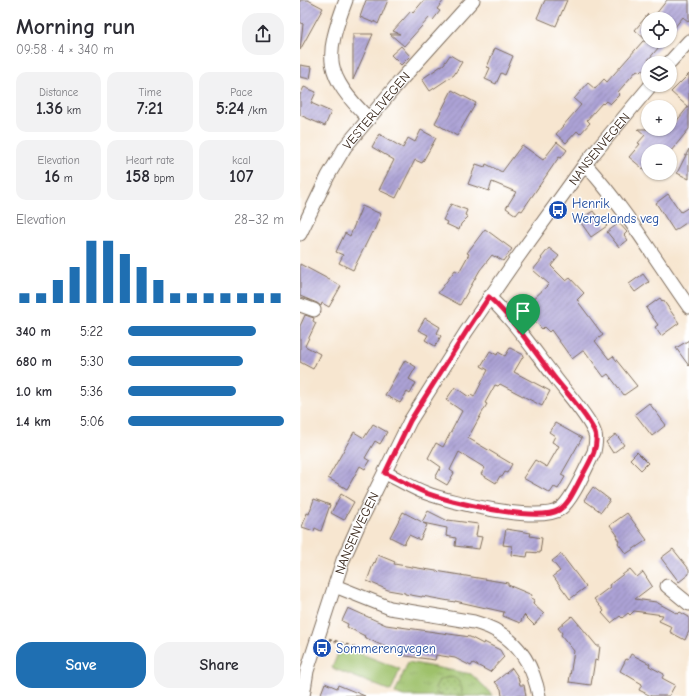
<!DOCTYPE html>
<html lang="en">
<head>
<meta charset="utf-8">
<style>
	:root { --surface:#fff; --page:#f2f2f3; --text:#2b2b33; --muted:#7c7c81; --accent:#1f6fb2 }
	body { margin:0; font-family:"Comic Neue",sans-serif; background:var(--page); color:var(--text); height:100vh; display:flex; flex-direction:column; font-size:15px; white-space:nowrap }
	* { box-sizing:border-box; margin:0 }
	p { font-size:13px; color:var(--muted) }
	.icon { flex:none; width:22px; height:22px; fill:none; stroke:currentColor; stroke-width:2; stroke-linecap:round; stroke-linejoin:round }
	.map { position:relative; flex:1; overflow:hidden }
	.drawer { display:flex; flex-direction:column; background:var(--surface); width:300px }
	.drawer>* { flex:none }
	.fabs { position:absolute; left:341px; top:12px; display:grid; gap:8px }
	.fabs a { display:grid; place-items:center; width:36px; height:36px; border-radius:50%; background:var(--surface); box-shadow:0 1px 3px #0004; font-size:20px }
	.pin { position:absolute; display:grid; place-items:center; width:34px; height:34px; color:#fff; margin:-41px -17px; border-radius:50% 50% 50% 0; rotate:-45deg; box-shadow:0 0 4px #0007 }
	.pin .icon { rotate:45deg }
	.round { display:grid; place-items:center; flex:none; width:42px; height:42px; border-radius:16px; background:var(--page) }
	.overview { display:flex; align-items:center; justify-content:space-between; height:68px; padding:0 16px }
	h1 { font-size:22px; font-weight:600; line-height:30px }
	.figures { display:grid; grid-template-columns:repeat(3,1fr); gap:6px; height:68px; padding:4px 16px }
	.figures div { display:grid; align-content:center; border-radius:10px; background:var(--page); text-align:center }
	.figures b { font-size:17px; font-weight:600 }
	.figures small { font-size:11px; font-weight:400 }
	.figures p { font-size:11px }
	.chart { height:112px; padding:8px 16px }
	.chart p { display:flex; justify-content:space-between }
	.chart svg { width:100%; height:72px; margin-top:4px; stroke:var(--accent); stroke-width:6 }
	.cta { display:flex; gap:8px; margin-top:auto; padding:8px 16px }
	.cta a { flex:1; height:46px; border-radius:16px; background:var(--accent); color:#fff; font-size:16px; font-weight:600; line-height:46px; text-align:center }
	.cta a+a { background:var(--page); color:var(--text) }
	ul { padding:0 16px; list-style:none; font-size:13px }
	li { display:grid; grid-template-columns:64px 48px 1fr; align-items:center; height:30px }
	li i { height:10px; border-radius:5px; background:var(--accent) }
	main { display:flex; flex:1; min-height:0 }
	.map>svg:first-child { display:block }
</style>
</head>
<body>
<main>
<section class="drawer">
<div class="overview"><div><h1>Morning run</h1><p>09:58 · 4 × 340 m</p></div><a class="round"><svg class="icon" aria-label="share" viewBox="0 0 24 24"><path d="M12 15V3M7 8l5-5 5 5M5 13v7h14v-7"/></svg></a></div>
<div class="figures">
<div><p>Distance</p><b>1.36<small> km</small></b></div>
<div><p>Time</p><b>7:21</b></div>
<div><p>Pace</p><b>5:24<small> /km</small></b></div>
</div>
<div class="figures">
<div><p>Elevation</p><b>16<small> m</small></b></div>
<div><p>Heart rate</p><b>158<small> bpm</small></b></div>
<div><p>kcal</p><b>107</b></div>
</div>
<div class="chart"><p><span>Elevation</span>28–32 m</p>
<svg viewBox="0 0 160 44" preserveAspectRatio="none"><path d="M5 44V38M15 44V38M25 44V30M35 44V22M45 44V6M55 44V6M65 44V14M75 44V22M85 44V30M95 44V38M105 44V38M115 44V38M125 44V38M135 44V38M145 44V38M155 44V38"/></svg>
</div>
<ul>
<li><b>340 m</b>5:22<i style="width:82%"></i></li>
<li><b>680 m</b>5:30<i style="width:74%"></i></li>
<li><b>1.0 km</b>5:36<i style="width:69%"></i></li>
<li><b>1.4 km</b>5:06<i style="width:100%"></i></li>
</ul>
<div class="cta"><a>Save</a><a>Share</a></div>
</section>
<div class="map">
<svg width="389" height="696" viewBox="0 0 389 696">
	<defs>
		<pattern id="grass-tufts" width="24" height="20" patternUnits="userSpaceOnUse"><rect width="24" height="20" fill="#9ec16a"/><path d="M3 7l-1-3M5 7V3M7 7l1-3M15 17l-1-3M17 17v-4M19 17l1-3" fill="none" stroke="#829d57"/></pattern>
		<pattern id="park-dots" width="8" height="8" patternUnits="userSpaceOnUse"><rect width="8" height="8" fill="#9ec16a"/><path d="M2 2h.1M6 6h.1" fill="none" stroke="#829d57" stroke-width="1.8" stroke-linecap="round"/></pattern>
		<pattern id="building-hatch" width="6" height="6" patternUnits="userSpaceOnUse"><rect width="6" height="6" fill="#aca2d5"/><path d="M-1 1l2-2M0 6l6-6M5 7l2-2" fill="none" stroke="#8d84ac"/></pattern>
	</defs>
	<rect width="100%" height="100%" fill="#fff"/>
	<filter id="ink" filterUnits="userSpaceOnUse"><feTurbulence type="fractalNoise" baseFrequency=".025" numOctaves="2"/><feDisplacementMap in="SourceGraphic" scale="8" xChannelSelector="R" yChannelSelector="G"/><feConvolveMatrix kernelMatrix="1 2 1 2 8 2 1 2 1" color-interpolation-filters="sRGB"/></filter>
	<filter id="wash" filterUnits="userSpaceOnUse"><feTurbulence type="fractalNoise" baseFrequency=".012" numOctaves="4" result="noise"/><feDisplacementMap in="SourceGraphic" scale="16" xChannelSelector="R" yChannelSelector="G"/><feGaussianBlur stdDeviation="0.9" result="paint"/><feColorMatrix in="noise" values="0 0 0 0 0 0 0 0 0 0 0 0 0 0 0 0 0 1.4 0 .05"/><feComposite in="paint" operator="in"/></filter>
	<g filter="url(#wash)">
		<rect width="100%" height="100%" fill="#f7e6d0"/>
		<!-- grass -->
		<path fill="url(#grass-tufts)" stroke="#6c7644" d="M108,662L171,674L187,689L192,696H159L161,695L150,677L139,680L140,696H142H104L95,693Z"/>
		<!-- park -->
		<path fill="url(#park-dots)" stroke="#6c7644" d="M150,677C159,678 162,684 162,693L159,696H142L136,693L135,688L139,680Z"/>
		<!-- pitch -->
		<path fill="#9ec16a" stroke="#6c7644" d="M41,646L100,669L91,691L32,668Z"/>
		<g id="blocks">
			<!-- building -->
			<path fill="url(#building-hatch)" d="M0,0H8L23,8L0,50L3,24L0,22Z
				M66,0H88L78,24L74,21V23L60,17Z
				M124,0H144L137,9L140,11L133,20L130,17L104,46L90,34H100L93,31L111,11L113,13Z
				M245,0H267L256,26L237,18Z
				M367,0H389V22L383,17L370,33V19H352Z
				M348,14V41H364L348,60V74L342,70L340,72L337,70L318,92L320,94L310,104L306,101L303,104L302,103L287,120L290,123L280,134L277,131L266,143L256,134L281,105L274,99L288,83L295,89L304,79L307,82L343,41H347L335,30Z
				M53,34H73L53,80Z
				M101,46L110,56L101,65L91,55Z
				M195,48L213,56L205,75L201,73L196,84L185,79L190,68L187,67Z
				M150,55L162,62L154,75L130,91L122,79L144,64Z
				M0,65L12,67L10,79L0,77Z
				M389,74V129L371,151H348V173L329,157L340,144L338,143L345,135L338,129H370L388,107L371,92Z
				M4,87L16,92L11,103L31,112L25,126L0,115V95Z
				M152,90L176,103L157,136L135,123Z
				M121,130L136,138L122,163L115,160L96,198L79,190L94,160L72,147L79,134L103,148L108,138L115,142Z
				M257,142L267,150L261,158L259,157L222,211L220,210L216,215L206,208L216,192L192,182L189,191L168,184L176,164L185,167L186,164L202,172L222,145L243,160Z
				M389,149V179L377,173Z
				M368,194L381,212L389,207V221L374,231L356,203Z
				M151,204L167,210L165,215L168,217L161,224L159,230L146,224L147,222L143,220Z
				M62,206L81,214L73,233L72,232L53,270L39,263L43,255L36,252L45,233L50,236Z
				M293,211L299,219L301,218L307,226L291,237L279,220Z
				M319,223L327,232L324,235L328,240L319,247L307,232Z
				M185,229L212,249L203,261L195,256V257L192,255L180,270L160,305L138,293L155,270L159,272L169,254L167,253Z
				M249,248L259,256L251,266L266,281L270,278L284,293L277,300L280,302L279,303L303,335L295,341L309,359L313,356L337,386L324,395L308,374L304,377L284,350L272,359L251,330L249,332L244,327L242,329L227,313L229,312L225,307L249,284L233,270L242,259L241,258Z
				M0,264L41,286L29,307L22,303L21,306L17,303L0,296Z
				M343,274L349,282L335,292L329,284Z
				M360,298L362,301L363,300L379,323L361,336L355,327L358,325L346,308Z
				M5,315L14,318L13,321L16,323L5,346L20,354L13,369L0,362V326Z
				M125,318L140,327L137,333L141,336L135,346L125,340L128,335L118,330Z
				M389,340V366L376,348Z
				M210,348L224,355L214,372L250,391L242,406L200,384L198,386L195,385L185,403L187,404L168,438L212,464L207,473L205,472L202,477L200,476L196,483L181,474L185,468L159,452L150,470L154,473L147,485L135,478L141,467L128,458L136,443L143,447L162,411L146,400L155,387L169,397L171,395L174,397L188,370L181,366L190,351L197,355L198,352L205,356Z
				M105,360L116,367L109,379L116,383L110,394L107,392L100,403L85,395Z
				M349,403L366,425L352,436L335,414Z
				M255,423L282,438L261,475L265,477L258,489L254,487L250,493L223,478L235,460L247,467L259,446L252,442L255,436L249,432Z
				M73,424L87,432L80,444L75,441L65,458L70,461L65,469L60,466L47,489L28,478L54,432L64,438Z
				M316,434L324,445L313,453L306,442Z
				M337,452L348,463L341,470L330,459Z
				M293,487L310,500L301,512L284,500Z
				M41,494L54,502L44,520L31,513Z
				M14,499L30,505L21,531L15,528L14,531L2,527L7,513L9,514Z
				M128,511L148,521V520L178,524L176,536L182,537L179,549L155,546L156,538L146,536L147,528L123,523L127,525L120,540L109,535L104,544L90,537L103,512L122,522Z
				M327,513L347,540L326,554L318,543L319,541L316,537L318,536L310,525Z
				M206,529L231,533L230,536L242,538L240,553L228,552L227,557L211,555L212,546L203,545Z
				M373,549L389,569V574L379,582L361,558Z
				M261,554L286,587L270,599L253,576L260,571L252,561Z
				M78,555L95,562L94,564L208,583V585L232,595L231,598L234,600L233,604L244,614L234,625L224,615L220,623L203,616L204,612L155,601V602L122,596V597L105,594V593L88,590L67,581L74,562L75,563Z
				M330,569L337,577L343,572L352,586L335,599L356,602L378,614L380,612L389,617V631L385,640L370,632L372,627L359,621L363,615L334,611L330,615L328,613L322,618L320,616L311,623L302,613L304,611L294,599L310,587L309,585Z
				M48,608L86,625L170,637L183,644L184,642L200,650L204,657L190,672L173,663L171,666L155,658L136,655L135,660L99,655L97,649L85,647L64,637L65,636L47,627L48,624L42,621Z
				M272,616L297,646H300L298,661L295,660L291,685L269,682L274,651L261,635L262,633L258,628Z
				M331,654L350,664L349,666L364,674L362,678L375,685L369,696H351L339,690L342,684L320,671L326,659L328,660Z
				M212,668L218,677L220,685H224L226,696H202L201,689L195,682Z
				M25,683L37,688L38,685L65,696H20Z"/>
		</g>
	</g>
	<g filter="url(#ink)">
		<use href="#blocks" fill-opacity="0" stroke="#7d6c5c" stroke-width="1"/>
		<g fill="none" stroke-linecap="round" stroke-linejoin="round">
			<defs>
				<g id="minor">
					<path d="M46,0C24,58 24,74 69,119"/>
					<path d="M369,63L389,41"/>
					<path d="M285,164C325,208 355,259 389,307"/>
					<path id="s1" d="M0,234L28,176L45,147L101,80L173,0"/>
					<path d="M0,305L14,310"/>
					<path d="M85,473C99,479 112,488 126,493C150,502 240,524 260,509C273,500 286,467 294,452C295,446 297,440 295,434C290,418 264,390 254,376C233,349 214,321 189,297"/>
					<path d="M35,586L90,608L174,622C212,632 232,659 239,696"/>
					<path d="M367,586L389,604"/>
					<path id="s2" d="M3,696L7,671L43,560L58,526L110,421L166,332L215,261L285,164L351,85"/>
				</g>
			</defs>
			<!-- minor casing -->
			<use href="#minor" stroke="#7d6c5c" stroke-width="15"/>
			<!-- path -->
			<path stroke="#7d6c5c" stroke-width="2.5" stroke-dasharray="3 3" stroke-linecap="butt" d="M29,639L59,649"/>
			<!-- minor -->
			<use href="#minor" stroke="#fff" stroke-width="13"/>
		</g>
	</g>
	<g fill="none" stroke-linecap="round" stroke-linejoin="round" filter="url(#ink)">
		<defs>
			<path id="route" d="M189,297C215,321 233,350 254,377C265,391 290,418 295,433C300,448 287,466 281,478C275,489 269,504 259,510C238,523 149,502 126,493C111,487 99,479 85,473L110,421L166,332Z"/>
		</defs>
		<!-- route casing -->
		<use href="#route" stroke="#fff" stroke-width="8"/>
		<!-- route -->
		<use href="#route" stroke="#e11d48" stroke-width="5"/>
	</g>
	<!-- icons -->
	<defs>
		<symbol id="bus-disc" viewBox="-11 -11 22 22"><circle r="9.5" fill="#1a4fb4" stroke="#fff"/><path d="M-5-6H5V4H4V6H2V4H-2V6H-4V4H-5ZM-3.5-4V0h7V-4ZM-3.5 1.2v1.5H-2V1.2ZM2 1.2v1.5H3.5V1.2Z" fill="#fff"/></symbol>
	</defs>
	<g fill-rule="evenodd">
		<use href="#bus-disc" x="247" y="199" width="22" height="22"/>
		<use href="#bus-disc" x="11" y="637" width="22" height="22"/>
	</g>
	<g text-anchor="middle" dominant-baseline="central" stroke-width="3" stroke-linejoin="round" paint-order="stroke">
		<!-- street labels -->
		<g font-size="13" fill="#3b2a1e" stroke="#fff">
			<text stroke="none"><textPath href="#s1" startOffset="146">VESTERLIVEGEN</textPath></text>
			<text stroke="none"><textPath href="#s2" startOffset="628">NANSENVEGEN</textPath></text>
			<text stroke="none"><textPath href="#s2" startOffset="172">NANSENVEGEN</textPath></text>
		</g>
		<!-- transit labels -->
		<g font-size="13" fill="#164399" stroke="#fff" text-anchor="start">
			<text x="272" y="203">Henrik<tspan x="272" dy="15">Wergelands veg</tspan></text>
			<text x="36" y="648">Sommerengvegen</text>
		</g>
	</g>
</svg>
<div class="fabs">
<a><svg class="icon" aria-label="locate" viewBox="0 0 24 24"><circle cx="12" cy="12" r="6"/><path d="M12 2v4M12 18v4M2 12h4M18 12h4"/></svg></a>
<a><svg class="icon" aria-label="layers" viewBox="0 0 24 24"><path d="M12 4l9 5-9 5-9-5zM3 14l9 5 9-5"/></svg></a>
<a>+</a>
<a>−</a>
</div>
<div class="pin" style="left:223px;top:335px;background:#1e9e55"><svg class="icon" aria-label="arrive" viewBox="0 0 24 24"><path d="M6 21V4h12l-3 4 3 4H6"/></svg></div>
</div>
</main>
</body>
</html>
